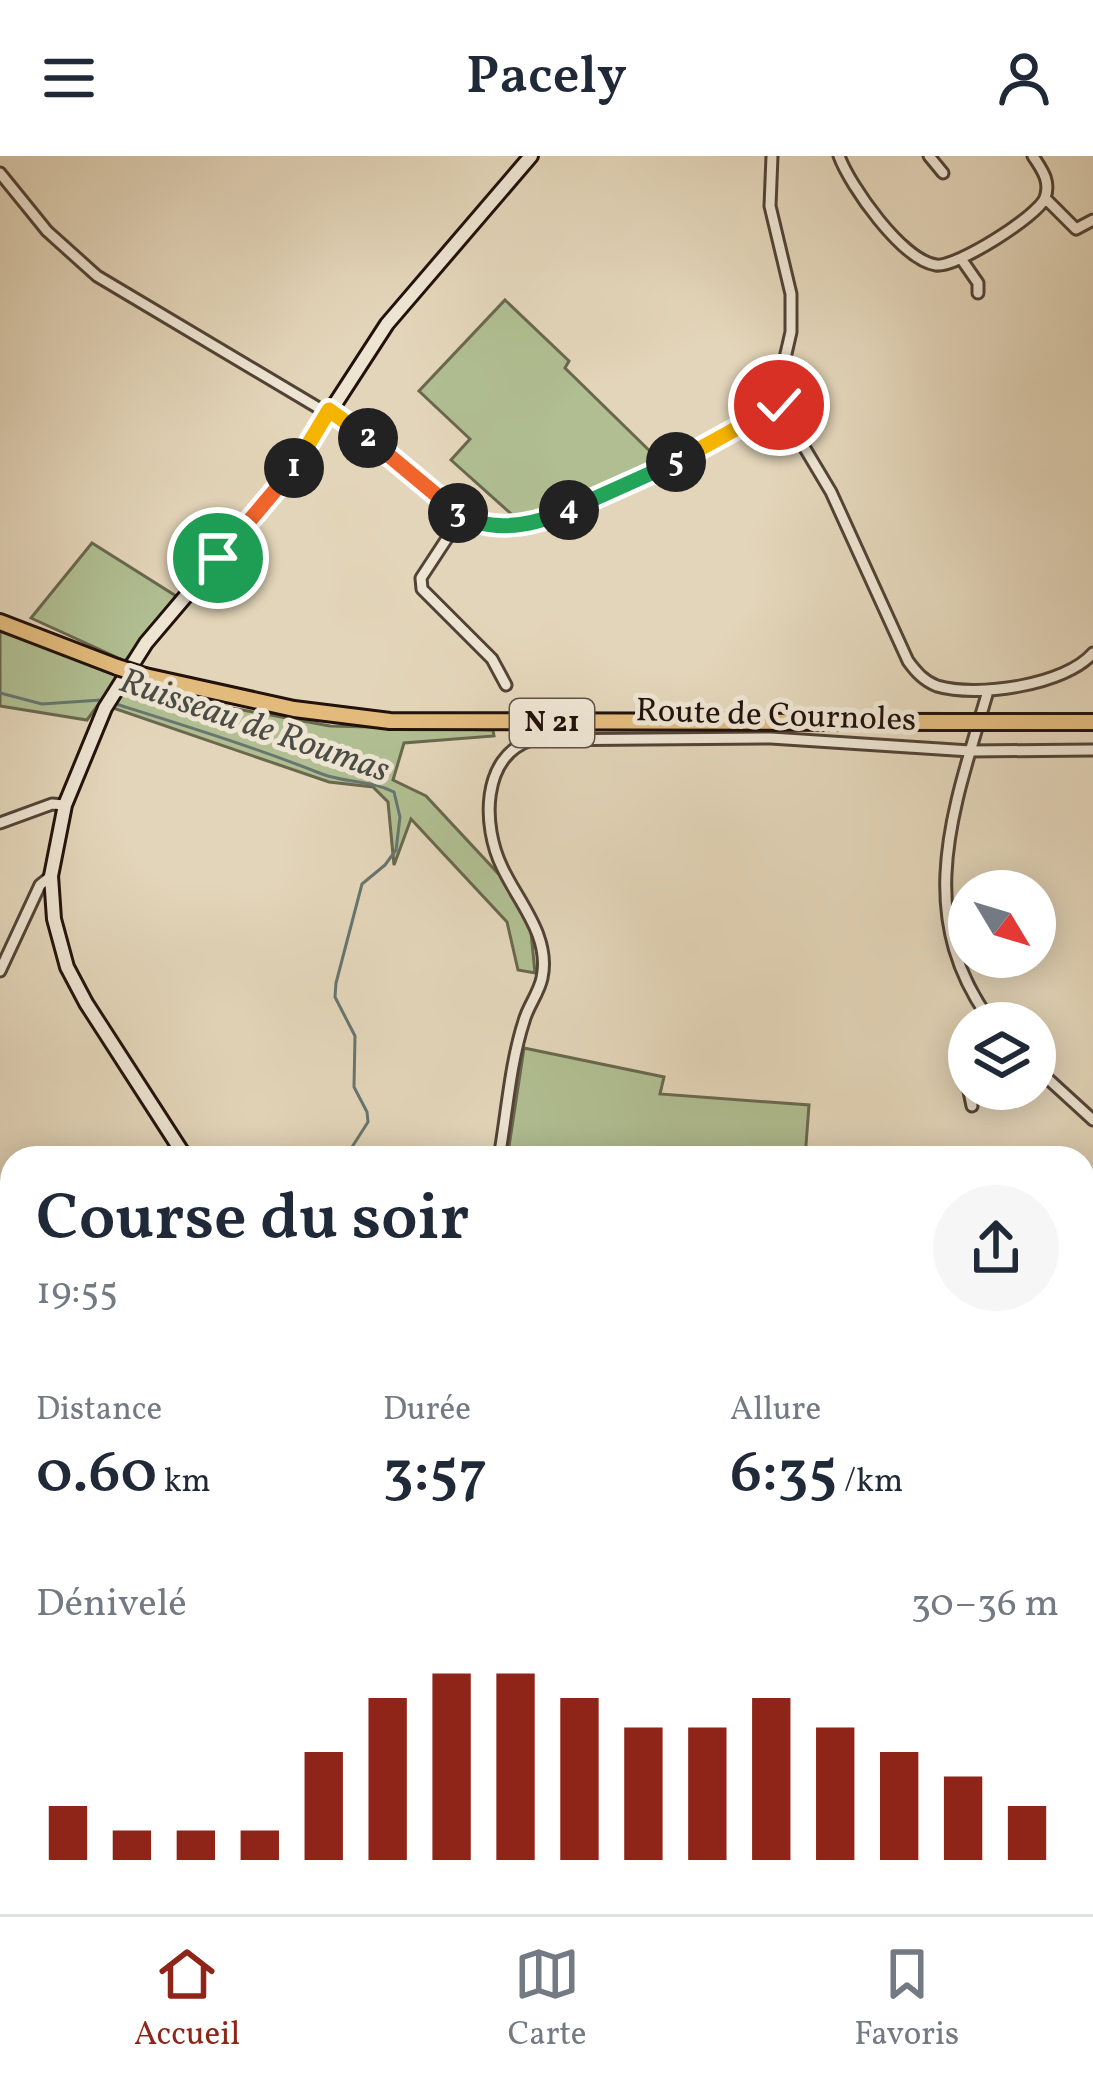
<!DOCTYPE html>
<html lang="fr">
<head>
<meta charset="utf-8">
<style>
	:root { --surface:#fff; --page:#f6f6f7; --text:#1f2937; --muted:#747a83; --line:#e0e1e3; --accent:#8f2418 }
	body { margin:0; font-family:Vollkorn,serif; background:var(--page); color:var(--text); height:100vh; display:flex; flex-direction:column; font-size:45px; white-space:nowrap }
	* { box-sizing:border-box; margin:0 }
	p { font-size:39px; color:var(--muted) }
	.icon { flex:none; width:66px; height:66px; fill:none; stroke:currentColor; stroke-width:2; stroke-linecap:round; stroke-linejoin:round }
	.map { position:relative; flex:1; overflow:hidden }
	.details { position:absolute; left:0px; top:990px; width:1095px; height:768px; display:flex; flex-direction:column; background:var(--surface); border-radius:36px 36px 0 0; box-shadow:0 6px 30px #0003 }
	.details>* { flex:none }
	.needle { width:78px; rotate:128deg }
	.buttons { position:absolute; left:948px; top:714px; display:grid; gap:24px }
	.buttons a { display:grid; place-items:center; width:108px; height:108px; border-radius:50%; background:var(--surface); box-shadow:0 6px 30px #0003; font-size:60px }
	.pin { position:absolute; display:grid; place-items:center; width:102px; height:102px; color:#fff; margin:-51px; border:6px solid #fff; border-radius:50%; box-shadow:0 3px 12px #0007 }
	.km { position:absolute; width:60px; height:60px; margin:-30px; border-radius:50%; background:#222; color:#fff; font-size:33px; line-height:60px; text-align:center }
	.round { display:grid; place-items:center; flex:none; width:126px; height:126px; border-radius:63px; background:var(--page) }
	.head { display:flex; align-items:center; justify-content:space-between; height:204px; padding:0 36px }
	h1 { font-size:66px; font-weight:600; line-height:90px }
	.stats { display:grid; grid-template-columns:repeat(3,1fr); gap:18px; height:204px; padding:12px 36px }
	.stats div { display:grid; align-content:center }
	.stats b { font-size:60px; font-weight:600 }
	.stats small { font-size:33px; font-weight:400 }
	.stats p { font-size:33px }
	.chart { height:336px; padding:24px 36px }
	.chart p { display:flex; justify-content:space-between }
	.chart svg { width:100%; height:216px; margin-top:12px; stroke:var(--accent); stroke-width:6 }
	header { display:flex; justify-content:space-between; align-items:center; height:156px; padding:0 36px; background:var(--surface); font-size:54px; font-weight:600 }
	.dock { display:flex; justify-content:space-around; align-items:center; height:168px; border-top:3px solid var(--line); background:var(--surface); font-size:33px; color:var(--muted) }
	.dock a { display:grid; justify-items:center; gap:6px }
	.dock .selected { color:var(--accent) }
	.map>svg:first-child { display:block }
</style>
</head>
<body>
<header><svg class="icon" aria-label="menu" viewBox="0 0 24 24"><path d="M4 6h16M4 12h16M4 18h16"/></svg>Pacely<svg class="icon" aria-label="person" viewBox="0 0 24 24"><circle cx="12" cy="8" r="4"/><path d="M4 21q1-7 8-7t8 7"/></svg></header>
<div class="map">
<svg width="1093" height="1758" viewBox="0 0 1093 1758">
	<rect width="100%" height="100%" fill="#e3d5b9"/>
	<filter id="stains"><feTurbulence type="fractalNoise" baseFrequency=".00167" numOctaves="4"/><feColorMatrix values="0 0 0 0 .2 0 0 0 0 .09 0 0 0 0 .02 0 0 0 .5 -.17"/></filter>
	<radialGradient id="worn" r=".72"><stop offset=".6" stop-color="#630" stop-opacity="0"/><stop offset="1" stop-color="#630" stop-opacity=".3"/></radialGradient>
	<!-- green -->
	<path fill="#b0be91" stroke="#69684e" stroke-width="3" d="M505,144L569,205L565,212L662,307L548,357L518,364L451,304L470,283L419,235Z
		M92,387L176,440L125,505L31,462Z
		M0,475L120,519L87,564L0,550Z
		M130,525L232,552L330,570L493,574L494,580L404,587L393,624L426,640L506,726L530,766L535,817L518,814L507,766L411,663L394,709L388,646L373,631L329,626L113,552Z
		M524,892L664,921L660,938L809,949L805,1002H515L508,997Z
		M1083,1065L1093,1070V1758H0V1553L12,1557V1746H1083Z"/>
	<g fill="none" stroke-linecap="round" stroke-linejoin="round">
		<!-- stream -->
		<path stroke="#67766f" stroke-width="3" d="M0,537L42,548L101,544
			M116,548C186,570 254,591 322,618C346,627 370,624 394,636L400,661L396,694L385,709L362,728L336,827L335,841L355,880L354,931L367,956L368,966L345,1002"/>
		<defs>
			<path id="street" d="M839,0C850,30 902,104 936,109C956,112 1038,60 1045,42C1051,25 1042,14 1033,0
				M929,0L943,17
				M0,17L47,75L97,120L327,257
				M1045,42L1076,73L1093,64
				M962,104L978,127V137
				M779,249L831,336L908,505C916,516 924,525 937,530C977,542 1066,529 1093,497
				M329,253L461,361L506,370L543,365L701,295L779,249V228L791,176V138L770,50L772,0
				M461,361L421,422L422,433L492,503L506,529
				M988,535C954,652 911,758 992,867
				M0,667L52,648L65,649
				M0,815L40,729L51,720
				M969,891L963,906L972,950
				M1035,911L1093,964
				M499,1002C507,957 510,908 524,865C528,850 539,837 542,822C551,780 518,746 502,711C482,670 481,601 531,584L771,582L970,595L1093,594
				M653,1746L655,1758"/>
			<path id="secondary" d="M186,1002L86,847L67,811L54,763L51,720L65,649L105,552L146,487L291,316L387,168L531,0
				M427,1746L438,1758"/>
			<path id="primary" d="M0,466L117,511
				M145,520L294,553L390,565L963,566
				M998,566H1093"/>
		</defs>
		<!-- street casing -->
		<use href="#street" stroke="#524336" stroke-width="15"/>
		<!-- secondary casing -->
		<use href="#secondary" stroke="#22120b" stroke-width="18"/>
		<!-- primary casing -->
		<use href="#primary" stroke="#22120b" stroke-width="20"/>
		<!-- street -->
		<use href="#street" stroke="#ede4d2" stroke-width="9"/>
		<!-- secondary -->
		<use href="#secondary" stroke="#ede4d2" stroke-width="12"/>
		<!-- primary -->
		<use href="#primary" stroke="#e2ba7c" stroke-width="14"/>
		<defs>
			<path id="primary-bridge" d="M117,511L145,520
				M963,566H998"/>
		</defs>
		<!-- primary-bridge casing -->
		<use href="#primary-bridge" stroke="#22120b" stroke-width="20" stroke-linecap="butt"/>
		<!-- primary-bridge -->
		<use href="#primary-bridge" stroke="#e2ba7c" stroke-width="14"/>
	</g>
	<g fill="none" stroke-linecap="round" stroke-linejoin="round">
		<defs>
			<path id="split-1" d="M218,402L294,312"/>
			<path id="split-2" d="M294,312L329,254L368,282"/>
			<path id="split-3" d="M368,282L458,357"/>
			<path id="split-4" d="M458,357C492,379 534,369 569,354"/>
			<path id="split-5" d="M569,354L676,306"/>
			<path id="split-6" d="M676,306L779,249"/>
		</defs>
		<!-- split-1 casing -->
		<use href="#split-1" stroke="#fff" stroke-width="24"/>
		<!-- split-2 casing -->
		<use href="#split-2" stroke="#fff" stroke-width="24"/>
		<!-- split-3 casing -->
		<use href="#split-3" stroke="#fff" stroke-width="24"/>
		<!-- split-4 casing -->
		<use href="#split-4" stroke="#fff" stroke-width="24"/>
		<!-- split-5 casing -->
		<use href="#split-5" stroke="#fff" stroke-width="24"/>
		<!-- split-6 casing -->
		<use href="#split-6" stroke="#fff" stroke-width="24"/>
		<!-- split-1 -->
		<use href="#split-1" stroke="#f0652b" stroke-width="15"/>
		<!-- split-2 -->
		<use href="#split-2" stroke="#f5b400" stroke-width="15"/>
		<!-- split-3 -->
		<use href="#split-3" stroke="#f0652b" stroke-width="15"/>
		<!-- split-4 -->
		<use href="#split-4" stroke="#22a559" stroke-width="15"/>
		<!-- split-5 -->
		<use href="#split-5" stroke="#22a559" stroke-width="15"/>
		<!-- split-6 -->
		<use href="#split-6" stroke="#f5b400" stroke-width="15"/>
	</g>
	<g text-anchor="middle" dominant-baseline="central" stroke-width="10" stroke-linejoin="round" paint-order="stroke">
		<!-- shield labels -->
		<rect fill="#ede4d2" stroke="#5f5147" stroke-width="3" x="510" y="543" width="84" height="48" rx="9"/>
		<g font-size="30" font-weight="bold" fill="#22120b">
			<text x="552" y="567">N 21</text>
		</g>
		<!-- street labels -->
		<g font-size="33" fill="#22120b" stroke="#ede4d2">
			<text transform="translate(776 561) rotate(2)">Route de Cournoles</text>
		</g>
		<!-- water labels -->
		<g font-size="36" font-style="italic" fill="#4a4c45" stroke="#ede4d2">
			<text transform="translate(254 571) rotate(19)">Ruisseau de Roumas</text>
		</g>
	</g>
	<rect width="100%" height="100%" filter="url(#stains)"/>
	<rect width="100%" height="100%" fill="url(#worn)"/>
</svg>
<div class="buttons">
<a><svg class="needle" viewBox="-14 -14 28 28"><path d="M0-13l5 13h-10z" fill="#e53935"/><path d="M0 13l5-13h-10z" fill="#747a83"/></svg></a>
<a><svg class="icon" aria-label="layers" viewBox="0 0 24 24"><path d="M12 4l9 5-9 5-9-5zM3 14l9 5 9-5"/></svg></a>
</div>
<div class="pin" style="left:218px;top:402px;background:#1e9e55"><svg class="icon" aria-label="arrive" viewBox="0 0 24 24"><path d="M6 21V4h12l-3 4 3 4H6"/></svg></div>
<div class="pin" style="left:779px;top:249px;background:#d93025"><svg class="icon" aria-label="check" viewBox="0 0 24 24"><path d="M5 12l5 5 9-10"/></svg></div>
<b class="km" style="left:294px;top:312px">1</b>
<b class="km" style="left:368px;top:282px">2</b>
<b class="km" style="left:458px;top:357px">3</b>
<b class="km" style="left:569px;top:354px">4</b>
<b class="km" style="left:676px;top:306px">5</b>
<section class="details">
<div class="head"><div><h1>Course du soir</h1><p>19:55</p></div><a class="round"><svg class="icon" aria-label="share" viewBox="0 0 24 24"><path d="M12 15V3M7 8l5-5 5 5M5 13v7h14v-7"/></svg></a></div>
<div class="stats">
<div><p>Distance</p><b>0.60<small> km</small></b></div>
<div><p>Durée</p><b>3:57</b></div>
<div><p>Allure</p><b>6:35<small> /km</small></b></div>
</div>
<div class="chart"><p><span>Dénivelé</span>30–36 m</p>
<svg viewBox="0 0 160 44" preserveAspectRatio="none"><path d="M5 44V33M15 44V38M25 44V38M35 44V38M45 44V22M55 44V11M65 44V6M75 44V6M85 44V11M95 44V17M105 44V17M115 44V11M125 44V17M135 44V22M145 44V27M155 44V33"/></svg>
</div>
</section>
</div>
<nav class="dock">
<a class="selected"><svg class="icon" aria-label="home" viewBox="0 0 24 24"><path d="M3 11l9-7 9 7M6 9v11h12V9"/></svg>Accueil</a>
<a><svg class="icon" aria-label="map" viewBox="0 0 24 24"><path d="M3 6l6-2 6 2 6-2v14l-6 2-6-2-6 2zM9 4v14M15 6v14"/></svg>Carte</a>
<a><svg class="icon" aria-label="saved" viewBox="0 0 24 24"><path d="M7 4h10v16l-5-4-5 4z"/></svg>Favoris</a>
</nav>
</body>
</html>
